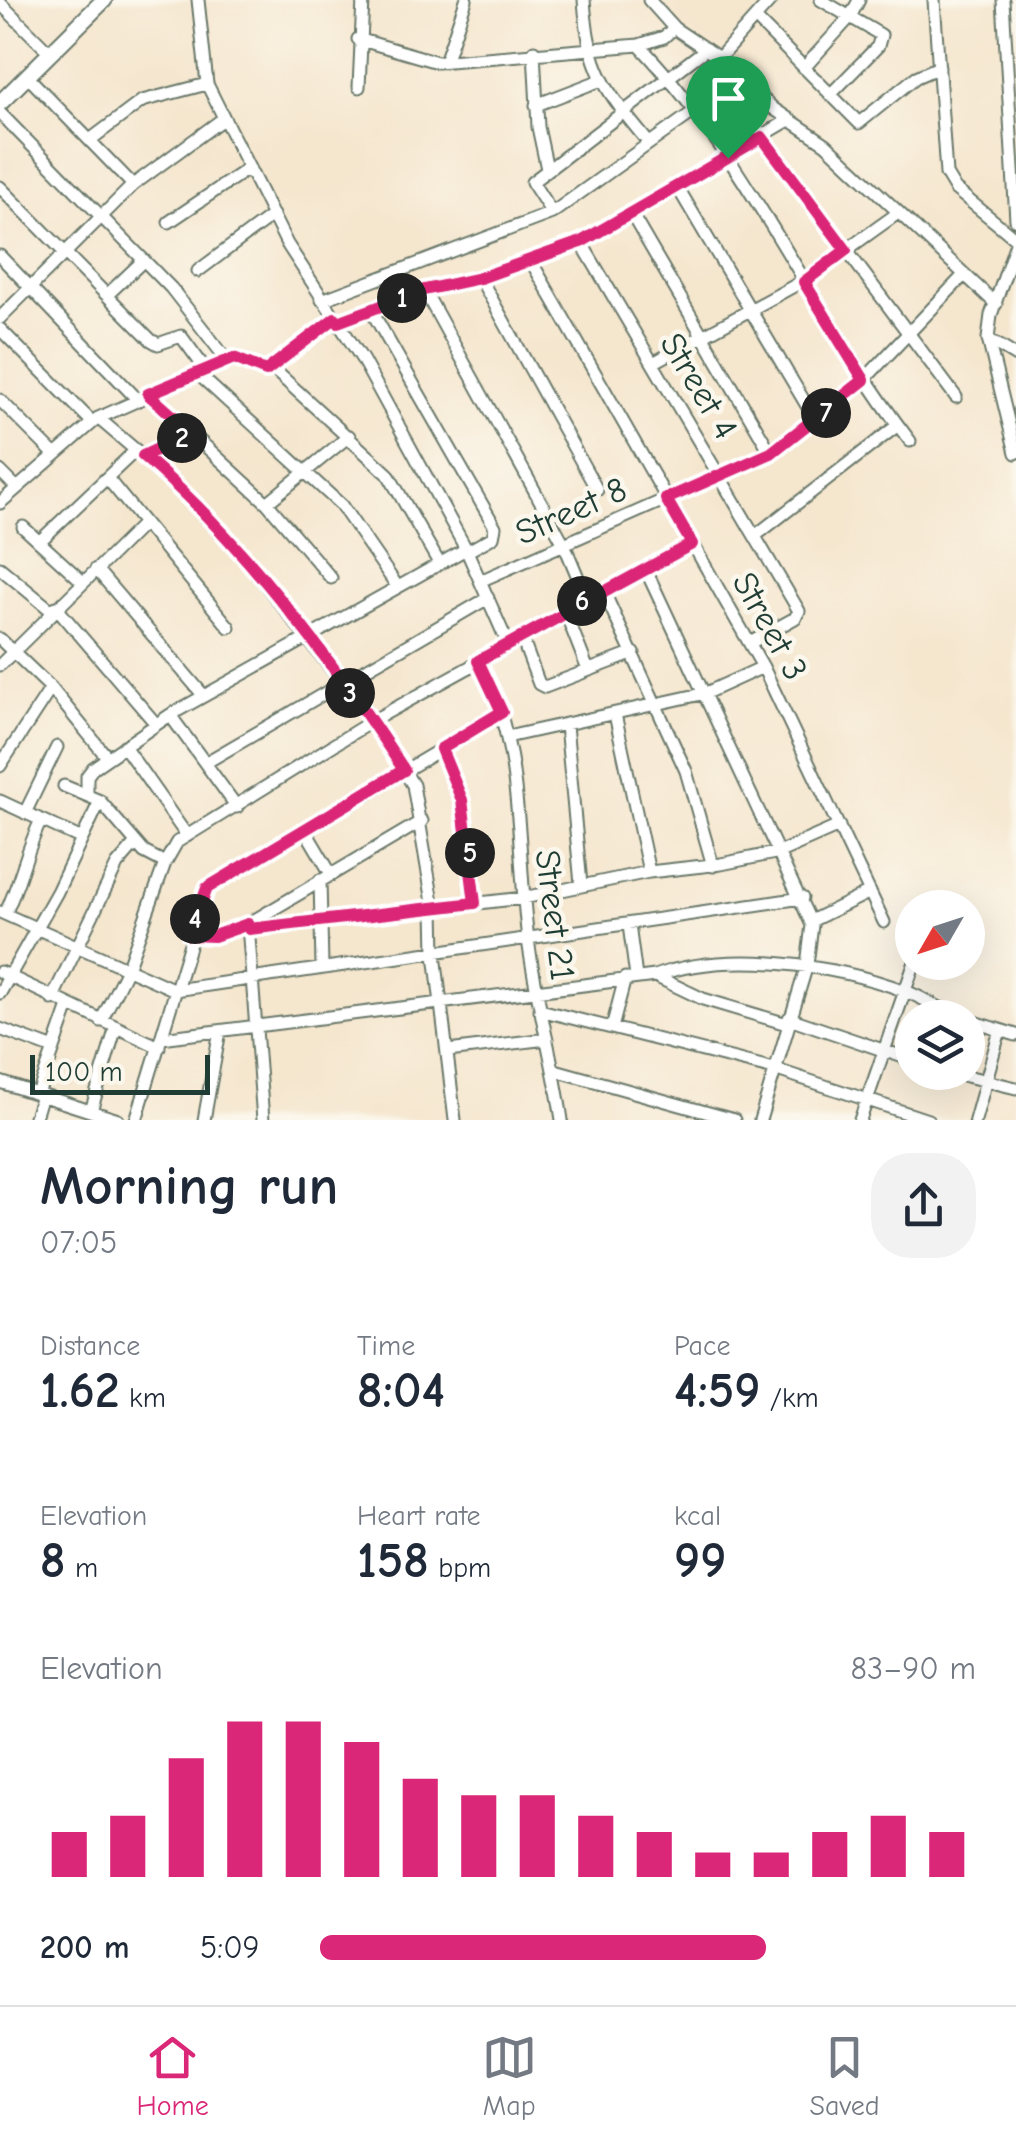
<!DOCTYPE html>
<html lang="en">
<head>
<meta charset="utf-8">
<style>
	:root { --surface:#fff; --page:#f2f2f3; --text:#1f2937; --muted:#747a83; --line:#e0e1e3; --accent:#db2777 }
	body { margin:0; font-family:"Comic Neue",sans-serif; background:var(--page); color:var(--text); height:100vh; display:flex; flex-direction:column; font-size:38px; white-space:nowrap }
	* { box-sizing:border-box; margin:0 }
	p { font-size:32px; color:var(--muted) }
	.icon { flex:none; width:55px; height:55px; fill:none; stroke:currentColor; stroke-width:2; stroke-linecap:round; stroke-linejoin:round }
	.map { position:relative; height:1120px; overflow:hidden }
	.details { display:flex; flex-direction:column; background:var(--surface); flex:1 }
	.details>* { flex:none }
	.needle { width:65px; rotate:231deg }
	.fabs { position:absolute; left:895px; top:890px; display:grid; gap:20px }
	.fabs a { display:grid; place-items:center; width:90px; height:90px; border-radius:50%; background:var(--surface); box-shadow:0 10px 40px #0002; font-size:50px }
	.scale { position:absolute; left:30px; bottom:25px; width:180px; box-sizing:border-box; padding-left:10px; border:5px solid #1f3d34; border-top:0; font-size:28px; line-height:35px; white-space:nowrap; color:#1f3d34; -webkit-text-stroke:8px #fbf7ec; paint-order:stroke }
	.pin { position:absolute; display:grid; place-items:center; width:85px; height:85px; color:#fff; margin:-102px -42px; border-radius:50% 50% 50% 0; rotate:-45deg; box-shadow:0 0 10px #0007 }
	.pin .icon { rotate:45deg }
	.km { position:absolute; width:50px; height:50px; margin:-25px; border-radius:50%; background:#222; color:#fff; font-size:28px; line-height:50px; text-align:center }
	.round { display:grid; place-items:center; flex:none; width:105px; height:105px; border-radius:40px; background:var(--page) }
	.overview { display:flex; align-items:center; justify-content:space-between; height:170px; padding:0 40px }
	h1 { font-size:55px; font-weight:600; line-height:75px }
	.metrics { display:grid; grid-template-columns:repeat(3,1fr); gap:15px; height:170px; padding:10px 40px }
	.metrics div { display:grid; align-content:center }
	.metrics b { font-size:50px; font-weight:600 }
	.metrics small { font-size:28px; font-weight:400 }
	.metrics p { font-size:28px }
	.chart { height:280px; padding:20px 40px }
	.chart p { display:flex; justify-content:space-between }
	.chart svg { width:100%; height:180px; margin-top:10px; stroke:var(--accent); stroke-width:6 }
	ul { padding:0 40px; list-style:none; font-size:32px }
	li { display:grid; grid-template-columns:160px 120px 1fr; align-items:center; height:75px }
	li i { height:25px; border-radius:12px; background:var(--accent) }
	.dock { display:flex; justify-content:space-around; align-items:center; height:140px; border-top:2px solid var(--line); background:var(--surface); font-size:28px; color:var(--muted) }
	.dock a { display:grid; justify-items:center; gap:5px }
	.dock .active { color:var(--accent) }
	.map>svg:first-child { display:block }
</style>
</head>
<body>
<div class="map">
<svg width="1016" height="1120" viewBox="0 0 1016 1120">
	<rect width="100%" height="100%" fill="#fbf7ec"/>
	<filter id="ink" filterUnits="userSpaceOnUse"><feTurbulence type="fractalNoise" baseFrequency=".01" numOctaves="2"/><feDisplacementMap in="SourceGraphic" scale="20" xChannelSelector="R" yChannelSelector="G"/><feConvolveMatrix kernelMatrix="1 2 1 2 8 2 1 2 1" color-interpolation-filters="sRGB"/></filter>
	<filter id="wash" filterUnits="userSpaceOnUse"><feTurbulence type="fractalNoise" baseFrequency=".0048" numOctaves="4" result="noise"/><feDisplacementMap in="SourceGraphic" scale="40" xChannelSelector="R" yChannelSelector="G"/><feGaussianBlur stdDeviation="2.25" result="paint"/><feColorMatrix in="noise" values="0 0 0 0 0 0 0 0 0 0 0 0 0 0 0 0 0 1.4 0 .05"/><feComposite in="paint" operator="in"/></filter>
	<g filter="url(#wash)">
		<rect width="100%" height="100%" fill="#f5e6ce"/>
	</g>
	<g filter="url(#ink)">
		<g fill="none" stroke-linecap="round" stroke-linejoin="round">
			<defs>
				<path id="street" d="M198,0L207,84L287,244L362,359L466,549L508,644
					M584,0C589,70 604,89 648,142
					M649,0L674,28L719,58L774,109L826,144L996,304
					M821,0L881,35L878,46L830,95
					M934,0L946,174L955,189L1016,239
					M1003,0L1016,220
					M0,3L50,53
					M756,19L859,123L916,77L939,67
					M358,39L437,62L639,45L664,37L674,28
					M639,45C750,161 812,314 910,441
					M534,51L538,127L547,169
					M719,58L771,0
					M445,62L466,0
					M804,68L850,17L859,0
					M27,76L133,185
					M359,87L363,0
					M536,105L601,80
					M0,113L171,288L227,360
					M700,116L746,84
					M762,137L956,397
					M90,140L142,101L207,84
					M0,187L151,340L158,344L181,336L206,370
					M678,188L816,421
					M552,213L532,182L706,49
					M632,215L771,453
					M169,222L249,168
					M581,242L799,611L795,618L750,643
					M1016,243L991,315L988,339L1016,453
					M0,256L137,399
					M531,261L763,667L884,922
					M198,271L273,215
					M480,278L597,490
					M424,290L564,544L587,599
					M107,295L144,260
					M322,300L552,213L696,110
					M371,310L495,527L493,537L468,551
					M0,318L133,185L224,118
					M338,322L424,290L480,278L581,242L789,120
					M0,329L92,422
					M988,339L1016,356
					M653,363L803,281L898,213
					M271,367L388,474L439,563
					M197,373L341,505L397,586
					M149,394L267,503L331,578
					M0,400L53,453
					M98,418L173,482L245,558L372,721L413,785L434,908L435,954L455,1120
					M143,456L191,433
					M0,471L16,487
					M107,478L229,627
					M0,503L98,418L234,358L266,371L335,318
					M267,503L349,436
					M23,527L83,582
					M755,536L898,425
					M39,542L136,450
					M0,568L52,611
					M645,568L812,925L807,965L760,1120
					M96,569L204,696
					M480,581L771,453L864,380L964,275
					M603,590L686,771L713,866
					M56,607L156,724
					M565,611L588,670
					M521,636L539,684L545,687L634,653
					M0,639L51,688L107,757
					M478,661C525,742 516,848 528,939C536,1000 553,1059 562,1120
					M0,665L144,523
					M615,714L649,872
					M170,715L237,807
					M566,725L581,884
					M507,737L706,693L763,667
					M124,746L187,836
					M441,749L462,800L475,903
					M205,763L488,598
					M0,766L51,688
					M64,786L100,801L144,852L165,863
					M87,795V776L93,768L170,715L466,549
					M0,801L80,838
					M25,813L57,747
					M305,830L331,874
					M320,880L322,966
					M0,912L175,990L802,898
					M5,914C21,881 25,853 41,820
					M811,921L870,892
					M248,925L263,1120
					M629,925L636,977
					M249,929L523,898L649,872L721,864L780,852L839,826
					M190,935H214L248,924L422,821
					M0,972L159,1047
					M655,976C726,949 836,965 905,991C924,998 941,1010 960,1018
					M0,993L57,892L100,801
					M52,999L117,865L136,843
					M540,1010L774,1069L928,1120
					M789,1018L912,1060
					M968,1020L1016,1035
					M101,1021L127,969L165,863L177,842L372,721L692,544
					M612,1028L625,978
					M0,1029L54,1049
					M161,1038L655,976L703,999L787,1024
					M448,1051L547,1039
					M555,1070L734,1120
					M950,1072L1016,1088
					M0,1082L118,1120
					M38,1094L69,1006
					M91,1111L116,1027
					M34,1120L42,1095
					M136,1120L207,888L502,713
					M204,1120L220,1031
					M860,1120L915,962
					M975,1120L1000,1030"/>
				<path id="secondary" d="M0,103L104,0"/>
			</defs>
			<!-- street casing -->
			<use href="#street" stroke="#6a786a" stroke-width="15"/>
			<!-- secondary casing -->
			<use href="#secondary" stroke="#6a786a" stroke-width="19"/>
			<!-- street -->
			<use href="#street" stroke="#fff" stroke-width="11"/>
			<!-- secondary -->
			<use href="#secondary" stroke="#fff" stroke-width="15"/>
		</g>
	</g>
	<g fill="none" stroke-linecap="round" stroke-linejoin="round" filter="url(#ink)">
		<defs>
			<path id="route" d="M762,137L846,250L804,282L864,380L771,453L666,499L692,544L478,661L502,712L441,749L462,800L475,903L249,929L248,924L214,936L190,935L207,888L404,770C335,664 240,538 143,456L192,433L148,394L234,358L266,371L335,318L338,322L424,290L480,278L581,242Z"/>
		</defs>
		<!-- route casing -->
		<use href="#route" stroke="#fff" stroke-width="20"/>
		<!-- route -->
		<use href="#route" stroke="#db2777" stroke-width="12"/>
	</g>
	<g text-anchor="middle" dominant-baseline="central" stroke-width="9" stroke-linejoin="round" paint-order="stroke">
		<!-- street labels -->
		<g font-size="35" fill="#1f3d34" stroke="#fbf7ec">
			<text transform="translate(699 386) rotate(59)">Street 4</text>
			<text transform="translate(571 511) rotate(-24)">Street 8</text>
			<text transform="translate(770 626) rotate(61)">Street 3</text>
			<text transform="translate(555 915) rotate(83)">Street 21</text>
		</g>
	</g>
</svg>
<div class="fabs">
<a><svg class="needle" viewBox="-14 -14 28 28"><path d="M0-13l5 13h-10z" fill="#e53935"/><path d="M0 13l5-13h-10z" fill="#747a83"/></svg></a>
<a><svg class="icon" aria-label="layers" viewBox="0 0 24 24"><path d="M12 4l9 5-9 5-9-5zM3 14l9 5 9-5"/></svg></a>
</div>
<div class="scale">100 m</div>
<div class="pin" style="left:728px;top:158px;background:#1e9e55"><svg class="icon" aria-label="arrive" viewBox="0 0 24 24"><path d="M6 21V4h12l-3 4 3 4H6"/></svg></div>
<b class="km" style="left:402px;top:298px">1</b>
<b class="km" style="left:182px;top:438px">2</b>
<b class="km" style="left:350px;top:693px">3</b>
<b class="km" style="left:195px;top:919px">4</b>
<b class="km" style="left:470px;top:853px">5</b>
<b class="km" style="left:582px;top:601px">6</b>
<b class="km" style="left:826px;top:413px">7</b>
</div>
<section class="details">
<div class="overview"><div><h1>Morning run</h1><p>07:05</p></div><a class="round"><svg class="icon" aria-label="share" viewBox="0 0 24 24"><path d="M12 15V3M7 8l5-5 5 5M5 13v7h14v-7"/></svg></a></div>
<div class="metrics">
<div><p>Distance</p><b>1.62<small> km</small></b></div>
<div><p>Time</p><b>8:04</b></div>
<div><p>Pace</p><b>4:59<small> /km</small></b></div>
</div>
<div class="metrics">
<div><p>Elevation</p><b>8<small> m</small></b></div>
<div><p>Heart rate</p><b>158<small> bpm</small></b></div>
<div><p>kcal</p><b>99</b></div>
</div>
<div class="chart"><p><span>Elevation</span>83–90 m</p>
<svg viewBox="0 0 160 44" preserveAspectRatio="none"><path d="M5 44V33M15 44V29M25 44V15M35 44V6M45 44V6M55 44V11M65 44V20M75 44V24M85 44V24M95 44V29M105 44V33M115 44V38M125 44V38M135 44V33M145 44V29M155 44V33"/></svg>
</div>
<ul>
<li><b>200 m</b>5:09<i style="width:68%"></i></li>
</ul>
</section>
<nav class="dock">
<a class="active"><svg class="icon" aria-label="home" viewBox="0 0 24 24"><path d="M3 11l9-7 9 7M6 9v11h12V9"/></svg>Home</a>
<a><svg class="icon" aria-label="map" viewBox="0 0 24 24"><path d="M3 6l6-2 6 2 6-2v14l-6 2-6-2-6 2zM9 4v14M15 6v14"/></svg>Map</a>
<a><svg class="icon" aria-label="saved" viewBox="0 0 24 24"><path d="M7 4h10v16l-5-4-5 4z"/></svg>Saved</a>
</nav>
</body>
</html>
